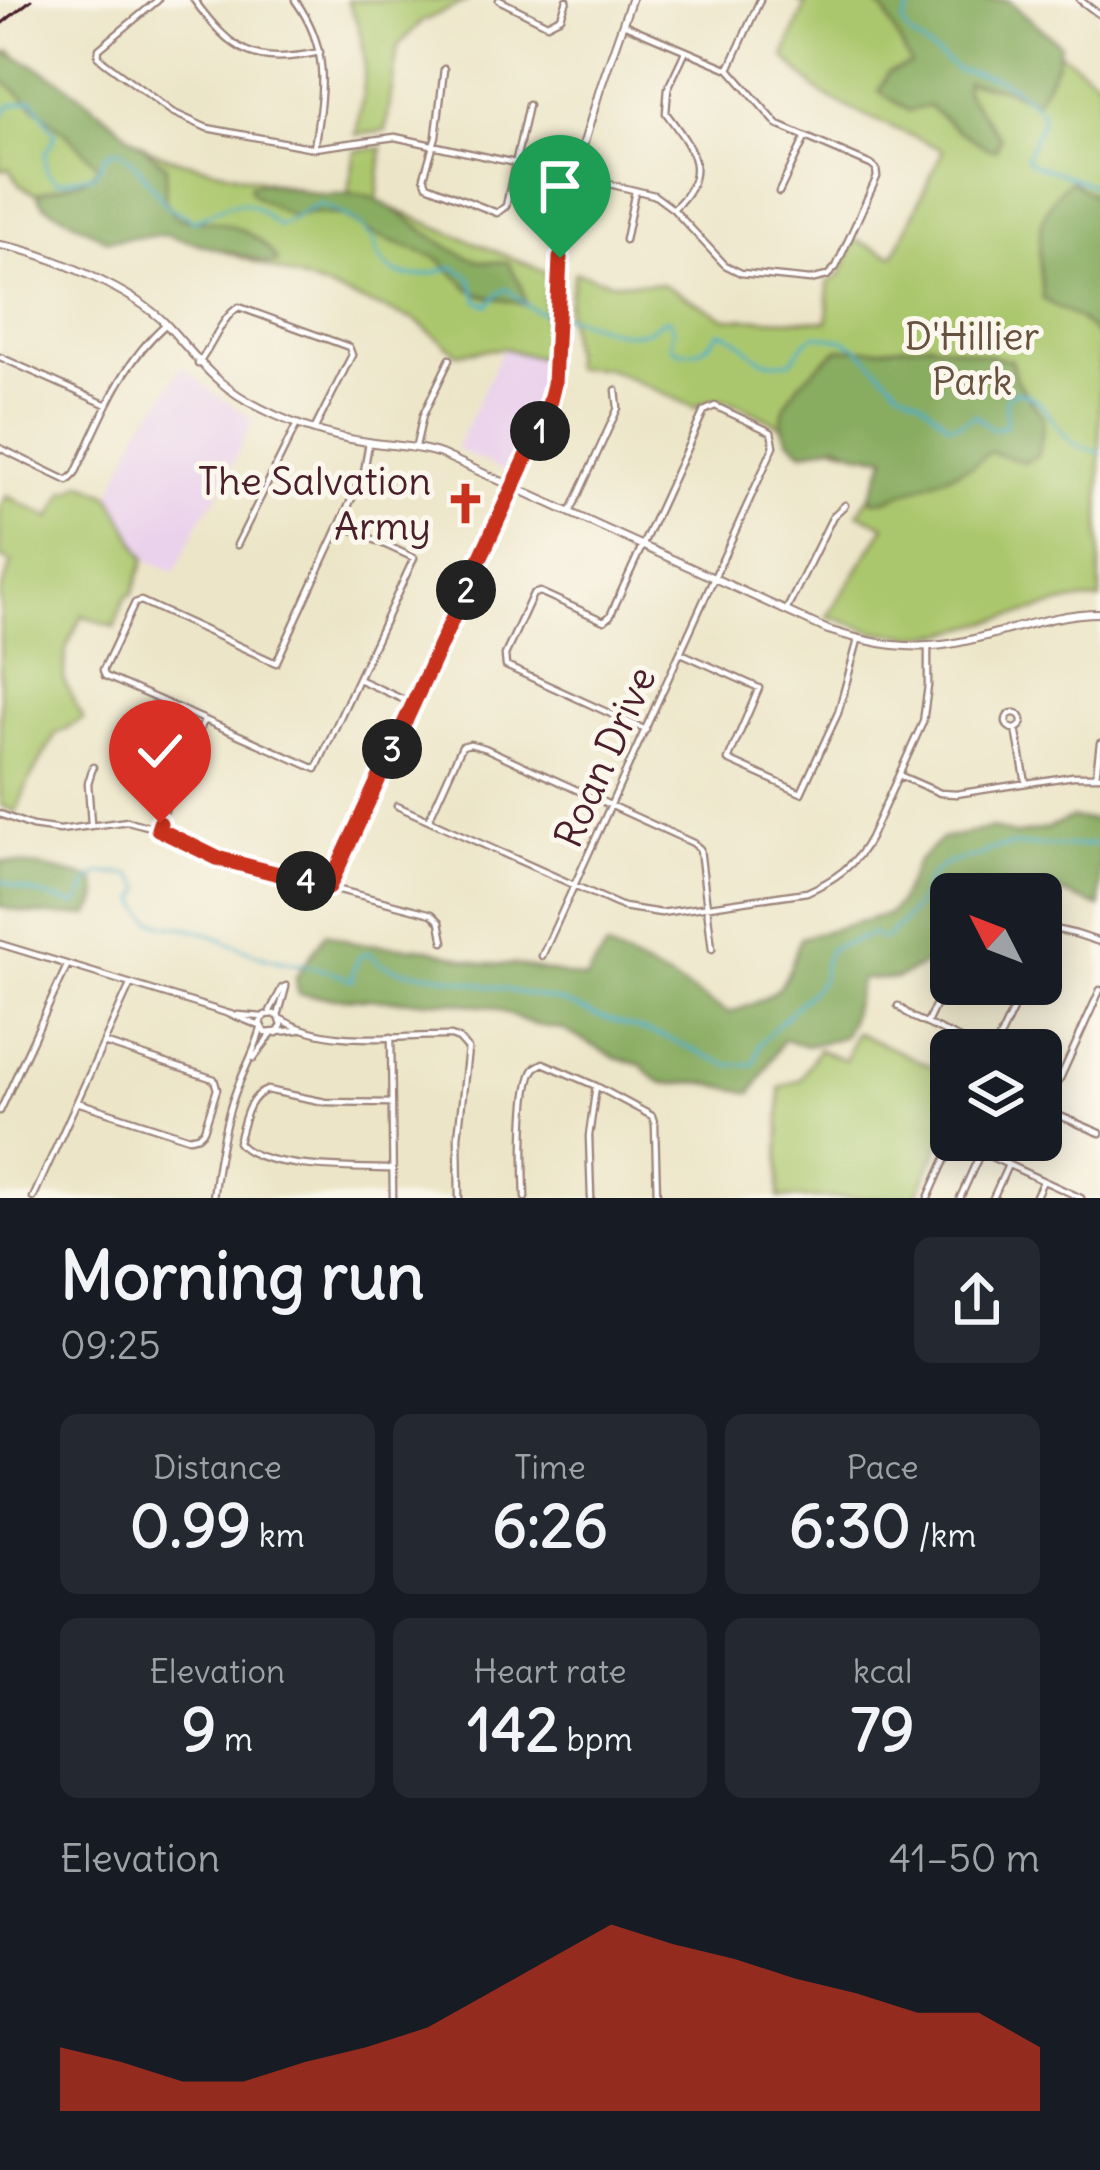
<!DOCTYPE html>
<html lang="en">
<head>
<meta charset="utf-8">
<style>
	:root { --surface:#171b24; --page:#242831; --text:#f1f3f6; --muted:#9ea1a6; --accent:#c8321e }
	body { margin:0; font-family:Delius,sans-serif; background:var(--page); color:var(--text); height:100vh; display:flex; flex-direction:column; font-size:45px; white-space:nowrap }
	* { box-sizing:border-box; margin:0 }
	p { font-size:39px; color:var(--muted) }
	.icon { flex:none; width:66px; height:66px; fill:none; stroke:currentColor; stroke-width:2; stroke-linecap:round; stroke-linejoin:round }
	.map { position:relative; height:1198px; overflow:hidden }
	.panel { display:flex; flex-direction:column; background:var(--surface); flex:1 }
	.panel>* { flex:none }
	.needle { width:78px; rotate:312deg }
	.fabs { position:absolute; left:930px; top:873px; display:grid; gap:24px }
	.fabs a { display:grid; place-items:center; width:132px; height:132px; border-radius:18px; background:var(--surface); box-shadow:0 6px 30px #0003; font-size:60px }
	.pin { position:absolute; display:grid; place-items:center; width:102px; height:102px; color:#fff; margin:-123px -51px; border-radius:50% 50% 50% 0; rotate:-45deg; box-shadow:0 0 12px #0007 }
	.pin .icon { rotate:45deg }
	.km { position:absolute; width:60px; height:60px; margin:-30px; border-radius:50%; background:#222; color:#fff; font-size:33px; line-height:60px; text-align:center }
	.round { display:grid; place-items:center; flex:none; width:126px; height:126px; border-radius:18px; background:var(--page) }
	.headline { display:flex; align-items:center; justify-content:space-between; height:204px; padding:0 60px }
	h1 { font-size:66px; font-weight:700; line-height:90px }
	.stats { display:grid; grid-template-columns:repeat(3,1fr); gap:18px; height:204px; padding:12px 60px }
	.stats div { display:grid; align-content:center; border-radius:18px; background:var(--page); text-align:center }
	.stats b { font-size:60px; font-weight:700 }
	.stats small { font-size:33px; font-weight:400 }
	.stats p { font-size:33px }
	.chart { height:336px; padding:24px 60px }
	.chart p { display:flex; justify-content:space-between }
	.chart svg { width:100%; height:216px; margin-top:12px; fill:var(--accent); opacity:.7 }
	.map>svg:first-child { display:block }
</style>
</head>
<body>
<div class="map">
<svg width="1100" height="1198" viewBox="0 0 1100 1198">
	<rect width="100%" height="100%" fill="#fbf7ec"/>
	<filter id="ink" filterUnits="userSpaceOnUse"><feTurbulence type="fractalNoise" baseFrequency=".00833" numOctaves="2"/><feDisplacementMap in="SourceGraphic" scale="24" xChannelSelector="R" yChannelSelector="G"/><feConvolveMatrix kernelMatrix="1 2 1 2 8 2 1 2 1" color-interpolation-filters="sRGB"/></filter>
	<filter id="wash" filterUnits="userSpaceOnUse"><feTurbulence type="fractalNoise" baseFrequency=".004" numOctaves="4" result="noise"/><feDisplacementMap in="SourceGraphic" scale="48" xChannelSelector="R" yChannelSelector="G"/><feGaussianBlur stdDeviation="2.7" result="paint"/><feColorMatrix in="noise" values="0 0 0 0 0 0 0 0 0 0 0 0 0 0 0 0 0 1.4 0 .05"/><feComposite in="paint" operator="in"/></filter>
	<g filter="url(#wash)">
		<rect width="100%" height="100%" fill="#ece5c7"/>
		<!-- built -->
		<path fill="#ead1ec" d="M503,348L543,359L534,414L508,473L456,449Z
			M182,365L213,393L253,419L219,493L199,522L175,572L145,559L110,495L141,426L163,398Z"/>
		<!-- green -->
		<path fill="#abc76d" stroke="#7a734c" stroke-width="3" d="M347,0H469L421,22L398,46L386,131L356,135C365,83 373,50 347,0Z
			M797,0H1004L1028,29L1100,82V600L1073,601L946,633L917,636L875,632L828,616L885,526L858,513L893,462L883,450L846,449L787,431L780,425C755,414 719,386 696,408L606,368H572L567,310L575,272L611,282L662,284L726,318L828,321V282L840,276L855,240L894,256L943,150L840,104L817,90L784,57L805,5Z
			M10,51L32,69L87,102L106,120L150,150L170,158L347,201L355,151L382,148L377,202L546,272L543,359L503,348L457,353L415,320L165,230H99L20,185L8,168L0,170V59Z
			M82,483L110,495L145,559L133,593L125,598L114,627L82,615L66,649L64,681L83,719L56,734L30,779L16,812L0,805V594L12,563L0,557V506L7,496L51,518L65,491H71Z
			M855,1032L951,1075V1118L916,1198H779L780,1088L801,1079L818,1049L846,1060Z"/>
		<!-- forest -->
		<path fill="#88ac60" stroke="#696646" stroke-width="3" d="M870,0H1008L1060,44L1057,63L1036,102L1006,89L966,82V93L1000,138L996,149H989L956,129L929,106L909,111L879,91L888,73L911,65L885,12Z
			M2,52C60,69 119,128 166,166L165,200L176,217C189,221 201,220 214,222C241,227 264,239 278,262L272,264L167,235L107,240L44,205L39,199V193L85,179L99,167C70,132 32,108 0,76Z
			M1070,180L1092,195L1100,194V338L1079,319L1043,299C1039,250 1030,216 1070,180Z
			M265,183C283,186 301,192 320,194C335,196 350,191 366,196C407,210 438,250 480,261C488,263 499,262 508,262L520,283L526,305L481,295L471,290L437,258L371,233L343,216L313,213L293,217L257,198L250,191V185Z
			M931,343L1011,360L1016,380L1043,417L1042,436L1037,456L1024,462L989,452L974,465L886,500L872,501V492L887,456L858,453L839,443L803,452C798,448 792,444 788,438C765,404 815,368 839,349H875Z
			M1071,818L1100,821V907L1043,886L980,894H951V937L934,959L896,979H861L850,1022L843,1037L807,1046L783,1039L752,1093C736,1090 719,1085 703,1083C675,1081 662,1093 642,1065L616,1058L562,1029L535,1025L491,1007L453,1002L336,998L298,994L296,977L326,933L354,943L429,949L483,964L516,965L586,979L606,948L672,980L729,1013C781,994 784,990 800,938L888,914L898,904L917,862L942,839L992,828L1014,835L1046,829Z
			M0,861L42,867L94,879C101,894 98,903 89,915C58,916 29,916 0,906Z"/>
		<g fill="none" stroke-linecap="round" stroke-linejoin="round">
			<!-- stream -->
			<path stroke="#4bafca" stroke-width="3" d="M914,0L903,23L911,36L958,70L993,77L1010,85L1040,109L1042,121L1026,157L1030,163L1090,184L1100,195
				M0,120L9,106L33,100L55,133L51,145L45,152L46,171L57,182L95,174L108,153L119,149L138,167L166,205L194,221C212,215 234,195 254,207C264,212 269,221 279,226L320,204C340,213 364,223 375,243C382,256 372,249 382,261C400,285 430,275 453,267L470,277L478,301L488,305L499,293L507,289C517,298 527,307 539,312C548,315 558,315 568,317C588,321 624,338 643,332C654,329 657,321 669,319L674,329L671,342L673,349C695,356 706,350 719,332C752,338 748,370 792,361L805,342L816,335L843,340L857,347L899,388L920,399L949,425L961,423L975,415L992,429L1006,426V399L1013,392C1044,392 1051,425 1072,442C1079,447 1091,449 1100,452
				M0,880L17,888L77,905L85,892L87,883L100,873L132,875L143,889L137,900C152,934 171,922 200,931C224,939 246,952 270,959C299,966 325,966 352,981L353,971L360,956L369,953L381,964L400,970L437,975L563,1002L597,1016L665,1037L728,1065L754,1064L760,1043L822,980L825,960L830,949L873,934L884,940C900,925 923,904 926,882C945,860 948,863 975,857C987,854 981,852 993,849C1028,840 1065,851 1100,843"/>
		</g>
	</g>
	<g filter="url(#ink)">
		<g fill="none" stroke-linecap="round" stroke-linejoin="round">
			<defs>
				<path id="minor" d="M158,0L99,49L98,57L172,112L207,128L314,148L395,137L589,179L654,195L673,209L725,265L741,273L810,280L827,276L836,267L877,177L876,169L871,165L778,125L729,69L623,24
					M194,0C233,53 254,66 320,52
					M295,0C331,50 323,90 314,148
					M499,0L547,24L561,17L567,0
					M1080,0L1100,15
					M444,69L436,136L424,177L427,185L497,213L506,206L528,105
					M729,69L760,0
					M779,192L805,138
					M673,209C713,173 692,148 666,113L668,88L685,52
					M625,240L635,191
					M0,357L107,405
					M198,364C212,347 222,316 239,307L349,347L352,355L314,430
					M416,446L423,415L450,359
					M0,448L68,481L75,474C100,421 121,363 166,324
					M570,513L618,408L616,390
					M340,524L414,558L316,769L105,676L103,670L135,603L141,601L276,663L364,472L369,442
					M237,545L296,426
					M786,611L833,516L845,505
					M681,653L759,688L728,760L801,793L838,713L858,640
					M358,679L413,704
					M1006 721a8 8 0 1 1 16 0a8 8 0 1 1-16 0Z
					M1016,729L1026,783
					M901,776L940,793L956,794L1073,776H1100
					M1096,776L1100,743
					M397,806L623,907L661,913L807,892C834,880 856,865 870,838L923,722L928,686V647
					M0,814L32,826L60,830L128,821L158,829L216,858L432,914L440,922L444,942
					M429,819L462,746L470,744L485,748L693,843L700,849L712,949
					M91,824L88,783L93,767
					M158,829L179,772L204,721
					M329,887L513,489
					M1041,926L1076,934L1100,942
					M0,944L233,1015L260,1026
					M542,956L774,446L771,432L715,406L704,411L610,616L604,621L540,592L533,594L505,655L506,666L646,730
					M1100,990L1049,1103L1053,1113L1100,1133
					M898,1006L912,1017L984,1050
					M270,1011L282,988L286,986
					M238,1015L263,1017
					M278,1016L286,987
					M281,1019C330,1048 396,1035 451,1036L459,1039L468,1049L458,1137L459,1198
					M927,1023L951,972
					M277,1033L282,1025L279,1017L274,1014L265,1015L260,1023L265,1033L299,1030
					M391,1037L393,1198
					M994,1050L1025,984
					M254,1058L271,1035
					M77,1102L189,1138L198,1136L204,1130L217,1089L214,1079L104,1043
					M392,1103L325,1102L267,1090C247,1097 244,1123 238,1142C257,1170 358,1168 392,1169
					M0,1111L67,966
					M954,1140L1081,1198
					M33,1198L130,985
					M213,1198C217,1165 222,1134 232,1102C240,1077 254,1054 261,1029
					M525,1198C524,1175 521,1084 535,1068C537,1066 540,1065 543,1063L596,1086L652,1116L655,1125L657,1198
					M591,1198L589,1136L596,1086
					M928,1198L954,1140
					M960,1198L980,1154
					M993,1198L1008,1165
					M1035,1198L1043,1181"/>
				<path id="tertiary" d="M0,245C45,252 135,291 166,324C193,353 210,379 246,400C284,422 325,436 368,442C393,446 417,446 441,454L828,630C872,644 914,652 960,642C1006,633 1052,613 1100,613
					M514,487L552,398L560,258L574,176L600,89L631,0"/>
			</defs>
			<!-- minor casing -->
			<use href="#minor" stroke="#9b8279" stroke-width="9"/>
			<!-- tertiary casing -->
			<use href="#tertiary" stroke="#9b8279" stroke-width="10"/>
			<!-- minor -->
			<use href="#minor" stroke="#fff" stroke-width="4.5"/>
			<!-- tertiary -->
			<use href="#tertiary" stroke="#fff" stroke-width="6"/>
			<!-- rail -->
			<path stroke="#4a1f2b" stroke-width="3" d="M0,25L31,0"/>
		</g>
	</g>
	<g fill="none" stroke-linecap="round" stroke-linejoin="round" filter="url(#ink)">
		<defs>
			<path id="route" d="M160,823L158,829L217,858L329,887L547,413L554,384L560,258"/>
		</defs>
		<!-- route casing -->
		<use href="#route" stroke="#fff" stroke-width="24"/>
		<!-- route -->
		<use href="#route" stroke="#c8321e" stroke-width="15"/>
	</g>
	<!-- icons -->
	<defs>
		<symbol id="church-bare" viewBox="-9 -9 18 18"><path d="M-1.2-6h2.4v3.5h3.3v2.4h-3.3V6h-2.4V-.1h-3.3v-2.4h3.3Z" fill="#c8321e" stroke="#fbf7ec" stroke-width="2.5" paint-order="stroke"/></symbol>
	</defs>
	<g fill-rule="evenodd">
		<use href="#church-bare" x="436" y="474" width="59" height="59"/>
	</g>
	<g text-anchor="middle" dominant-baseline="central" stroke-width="10" stroke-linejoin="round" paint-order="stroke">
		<!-- park labels -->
		<g font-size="39" fill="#67513f" stroke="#fbf7ec">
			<text x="972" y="336">D'Hillier<tspan x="972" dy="45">Park</tspan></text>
		</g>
		<!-- poi labels -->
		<g font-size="39" fill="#4a1f2b" stroke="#fbf7ec" text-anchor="end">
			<text x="431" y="481">The Salvation<tspan x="431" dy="45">Army</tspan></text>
		</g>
		<!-- street labels -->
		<g font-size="39" fill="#4a1f2b" stroke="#fbf7ec">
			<text transform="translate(605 757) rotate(-66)">Roan Drive</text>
		</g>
	</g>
</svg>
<div class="fabs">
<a><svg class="needle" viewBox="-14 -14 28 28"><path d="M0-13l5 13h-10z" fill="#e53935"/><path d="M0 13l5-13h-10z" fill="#9ea1a6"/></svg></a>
<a><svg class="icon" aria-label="layers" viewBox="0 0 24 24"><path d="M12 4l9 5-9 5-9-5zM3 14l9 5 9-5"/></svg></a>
</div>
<div class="pin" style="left:560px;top:258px;background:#1e9e55"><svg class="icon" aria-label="arrive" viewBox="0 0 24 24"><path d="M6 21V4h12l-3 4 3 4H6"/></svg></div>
<div class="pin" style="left:160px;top:823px;background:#d93025"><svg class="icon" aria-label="check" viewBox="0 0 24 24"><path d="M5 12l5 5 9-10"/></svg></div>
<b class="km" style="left:540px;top:431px">1</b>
<b class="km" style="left:466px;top:590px">2</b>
<b class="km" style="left:392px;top:749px">3</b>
<b class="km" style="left:306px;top:881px">4</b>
</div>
<section class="panel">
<div class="headline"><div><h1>Morning run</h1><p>09:25</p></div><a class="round"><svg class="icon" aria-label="share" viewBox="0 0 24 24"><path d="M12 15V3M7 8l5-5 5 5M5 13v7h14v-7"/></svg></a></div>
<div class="stats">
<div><p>Distance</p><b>0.99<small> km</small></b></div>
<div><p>Time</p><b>6:26</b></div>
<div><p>Pace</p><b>6:30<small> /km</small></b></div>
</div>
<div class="stats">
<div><p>Elevation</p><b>9<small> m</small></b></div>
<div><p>Heart rate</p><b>142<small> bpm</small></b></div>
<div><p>kcal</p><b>79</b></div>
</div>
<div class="chart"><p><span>Elevation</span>41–50 m</p>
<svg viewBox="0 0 160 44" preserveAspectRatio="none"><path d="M0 44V31L10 34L20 38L30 38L40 34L50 31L60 27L70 20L80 13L90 6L100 10L110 13L120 17L130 20L140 24L150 24L160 31V44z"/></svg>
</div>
</section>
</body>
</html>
